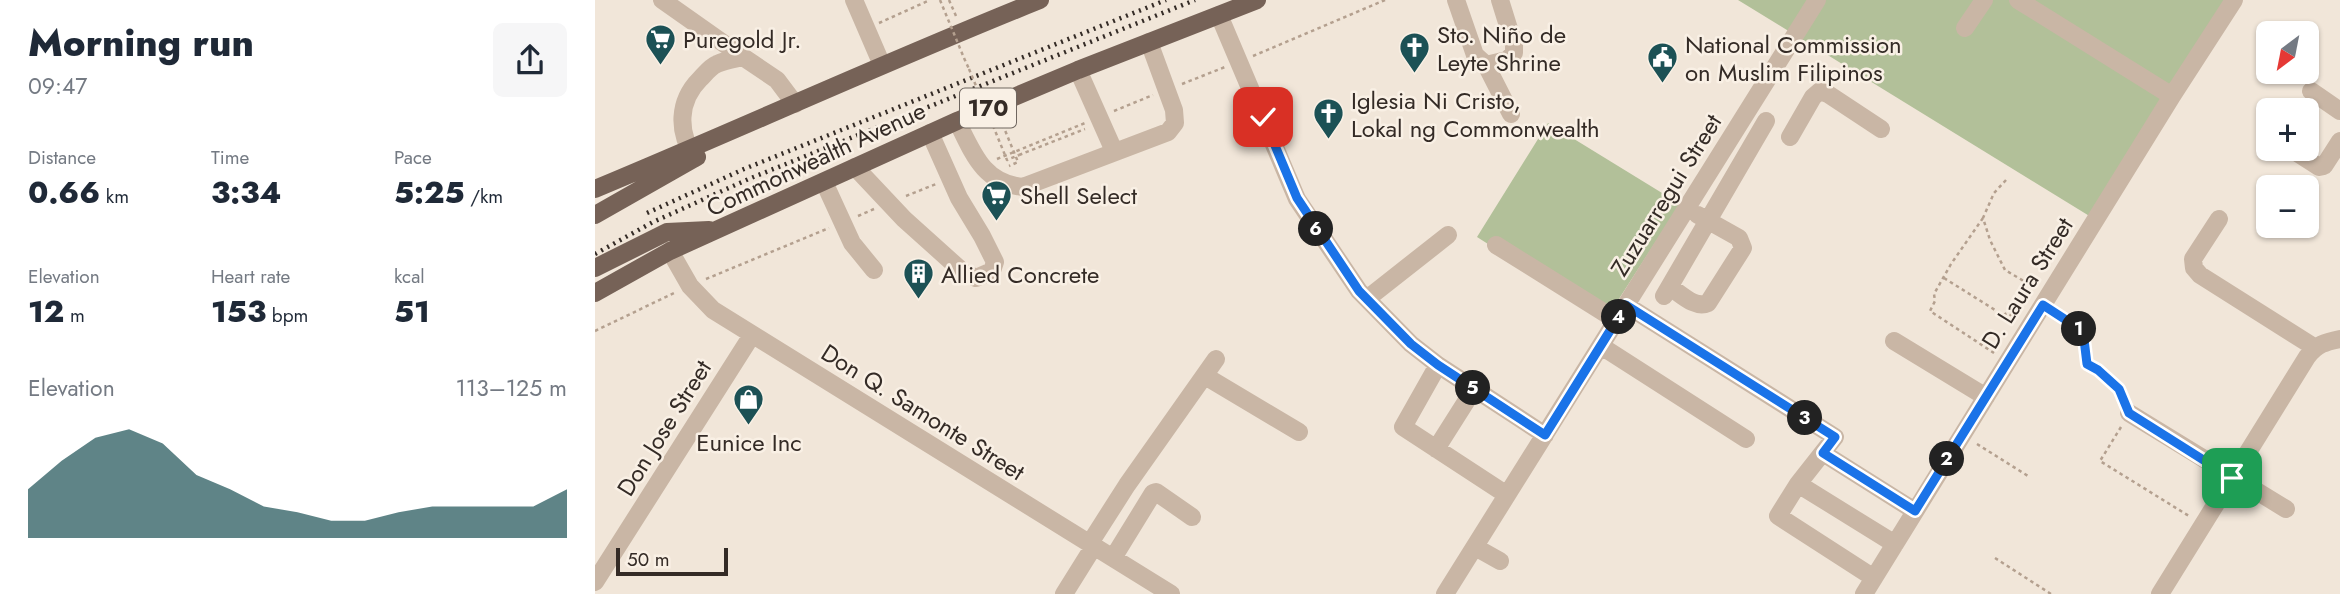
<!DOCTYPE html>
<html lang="en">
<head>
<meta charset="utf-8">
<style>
	:root { --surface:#fff; --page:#f6f6f7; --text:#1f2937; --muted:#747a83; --accent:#1c5155 }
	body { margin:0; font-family:Jost,sans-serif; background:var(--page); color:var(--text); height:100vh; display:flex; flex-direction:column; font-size:26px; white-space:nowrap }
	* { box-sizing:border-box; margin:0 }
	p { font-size:23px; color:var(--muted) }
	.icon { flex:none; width:38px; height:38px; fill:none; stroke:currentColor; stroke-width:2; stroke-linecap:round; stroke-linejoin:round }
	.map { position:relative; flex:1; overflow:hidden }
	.drawer { display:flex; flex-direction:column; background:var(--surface); width:595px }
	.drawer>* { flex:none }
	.needle { width:46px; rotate:212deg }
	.tools { position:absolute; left:1661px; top:21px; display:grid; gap:14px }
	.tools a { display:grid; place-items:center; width:63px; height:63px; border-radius:10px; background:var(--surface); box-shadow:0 2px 5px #0004; font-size:35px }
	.scale { position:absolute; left:21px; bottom:18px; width:112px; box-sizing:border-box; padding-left:7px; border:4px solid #342b26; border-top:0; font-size:19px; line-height:24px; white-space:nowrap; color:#342b26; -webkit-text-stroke:5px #f9f0e5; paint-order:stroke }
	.pin { position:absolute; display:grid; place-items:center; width:60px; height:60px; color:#fff; margin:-30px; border-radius:14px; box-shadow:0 4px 10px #0006 }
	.km { position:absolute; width:35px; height:35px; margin:-18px; border-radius:50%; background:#222; color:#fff; font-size:19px; line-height:35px; text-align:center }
	.round { display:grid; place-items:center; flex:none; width:74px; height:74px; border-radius:10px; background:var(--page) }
	.summary { display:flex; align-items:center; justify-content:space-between; height:119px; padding:0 28px }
	h1 { font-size:38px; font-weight:800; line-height:52px }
	.stats { display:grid; grid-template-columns:repeat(3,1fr); gap:10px; height:119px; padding:7px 28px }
	.stats div { display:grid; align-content:center }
	.stats b { font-size:30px; font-weight:800 }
	.stats small { font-size:19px; font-weight:400 }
	.stats p { font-size:19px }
	.chart { height:196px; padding:14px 28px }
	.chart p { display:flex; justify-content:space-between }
	.chart svg { width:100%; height:126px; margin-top:7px; fill:var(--accent); opacity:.7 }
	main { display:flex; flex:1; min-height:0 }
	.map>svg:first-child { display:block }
</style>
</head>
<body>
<main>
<section class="drawer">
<div class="summary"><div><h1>Morning run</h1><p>09:47</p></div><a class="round"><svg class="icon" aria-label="share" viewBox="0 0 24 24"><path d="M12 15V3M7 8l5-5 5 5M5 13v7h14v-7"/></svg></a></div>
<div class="stats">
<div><p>Distance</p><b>0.66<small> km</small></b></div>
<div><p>Time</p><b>3:34</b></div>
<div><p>Pace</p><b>5:25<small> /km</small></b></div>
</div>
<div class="stats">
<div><p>Elevation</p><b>12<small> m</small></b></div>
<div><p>Heart rate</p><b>153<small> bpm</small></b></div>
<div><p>kcal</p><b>51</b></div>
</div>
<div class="chart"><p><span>Elevation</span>113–125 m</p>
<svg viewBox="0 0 160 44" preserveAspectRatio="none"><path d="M0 44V27L10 17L20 9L30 6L40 11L50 22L60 27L70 33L80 35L90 38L100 38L110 35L120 33L130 33L140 33L150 33L160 27V44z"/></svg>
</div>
</section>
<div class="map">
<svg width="1745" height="594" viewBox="0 0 1745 594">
	<rect width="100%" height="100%" fill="#f1e6d9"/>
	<!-- green -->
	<path fill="#b2c099" d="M1143,0H1635L1496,217Z
		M953,123L1085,204L1011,319L882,237Z"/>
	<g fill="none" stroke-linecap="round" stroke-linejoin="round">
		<!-- path -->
		<path stroke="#b4a08f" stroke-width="2.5" stroke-dasharray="3.5 3.5" stroke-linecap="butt" d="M354,0L361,16
			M284,23L335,0
			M658,56L790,0
			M369,58L374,69
			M587,84L630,67
			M519,111L558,95
			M405,118L423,162L414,166
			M424,155L490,129
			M402,159L490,123
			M1411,180L1399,193L1388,218L1395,240L1410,270L1439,287
			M311,196L341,184
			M263,216L279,209
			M1388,218L1356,264L1339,294L1340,301L1335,311L1399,353
			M1349,278L1408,315L1412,313L1421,318
			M111,279L234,228
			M1462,314L1488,331L1492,364C1507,373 1521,384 1528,400
			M0,331L79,293
			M1526,427L1505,461L1594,516
			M1382,444L1433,476
			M1400,558L1456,594"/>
		<!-- minor -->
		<path stroke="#c9b6a5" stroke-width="18" d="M67,0L148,57
			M259,0L287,65
			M861,0L880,55L891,65L916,114
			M1423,0L1577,96
			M624,15L702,199L764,291L816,344L843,365L950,435
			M1370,28L1389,0
			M891,65L912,60L919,53V45L905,0
			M483,70L519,151
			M1716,91L1745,111
			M362,121C378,153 388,183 428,187L573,132L580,123L579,110L554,42
			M1195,137L1218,97L1225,91L1233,94L1286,129
			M1696,149L1724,167L1729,166L1745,141
			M100,158C82,132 83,101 105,79C110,74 115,67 122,64C130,60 139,59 148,57L182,80L200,104
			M260,167L309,219L368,272L381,278L397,271L400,262L387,236L364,198L335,133
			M229,182L257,243L279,270
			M1624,219L1598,259L1599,268L1605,275L1719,347
			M901,245L1021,320
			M75,251L95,286L118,310L576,594
			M1075,287C1086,294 1100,309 1113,303L1148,248L1144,238L1103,215
			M1069,296L1171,121
			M773,298L853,235
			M1031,305L1240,437L1203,484L1300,544
			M1299,341L1391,397
			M1006,346L1151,439
			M843,365L808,427L912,495
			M610,376L704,432
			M1534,413L1691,509
			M841,449L879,389
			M1228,453L1320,511
			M1203,484L1183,516L1279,578
			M495,543L532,485L621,359
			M880,547L905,561
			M518,558L558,493L561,492L597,517
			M0,582L157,335
			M469,594L499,546
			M850,594L1222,0
			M1269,594L1577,96L1639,0
			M1565,594L1712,357C1722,344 1730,342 1745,339"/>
		<!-- major -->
		<path stroke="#766257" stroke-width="18" d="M0,189C149,127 295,60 445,0
			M0,215L102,157
			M0,268L72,232L114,230
			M0,293L75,251L362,121L483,70L662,0"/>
		<!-- rail -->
		<path stroke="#342b26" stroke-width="4.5" stroke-dasharray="2 5" stroke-linecap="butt" d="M52,213L149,169L571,0
			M0,254L58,222L156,178L600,0"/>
		<!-- path-bridge -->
		<path stroke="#b4a08f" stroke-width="2.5" stroke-dasharray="3.5 3.5" stroke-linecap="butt" d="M345,0L369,58
			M374,69L384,93
			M390,106L412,160L424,155"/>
	</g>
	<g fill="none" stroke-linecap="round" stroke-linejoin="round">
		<defs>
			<path id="route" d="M668,117L702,198L764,291L816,344L843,365L950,435L1031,305L1240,437L1228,453L1320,511L1448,305L1488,331L1492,364L1503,370L1524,389L1534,413L1637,478"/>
		</defs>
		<!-- route casing -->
		<use href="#route" stroke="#fff" stroke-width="14"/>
		<!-- route -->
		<use href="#route" stroke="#1a73e8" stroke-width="9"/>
	</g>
	<!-- icons -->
	<defs>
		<symbol id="supermarket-pin" viewBox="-11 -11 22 30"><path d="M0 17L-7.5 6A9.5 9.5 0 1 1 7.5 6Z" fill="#1c5155" stroke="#f9f0e5"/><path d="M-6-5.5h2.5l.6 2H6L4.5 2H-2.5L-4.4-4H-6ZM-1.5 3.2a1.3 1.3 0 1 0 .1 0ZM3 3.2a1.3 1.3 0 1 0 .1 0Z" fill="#fff"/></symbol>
		<symbol id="church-pin" viewBox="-11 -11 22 30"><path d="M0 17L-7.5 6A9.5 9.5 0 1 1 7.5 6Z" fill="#1c5155" stroke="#f9f0e5"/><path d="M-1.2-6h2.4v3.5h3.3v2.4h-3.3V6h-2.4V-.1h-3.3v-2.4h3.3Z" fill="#fff"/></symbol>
		<symbol id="civic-pin" viewBox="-11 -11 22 30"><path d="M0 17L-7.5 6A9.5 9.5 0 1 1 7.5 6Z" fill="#1c5155" stroke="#f9f0e5"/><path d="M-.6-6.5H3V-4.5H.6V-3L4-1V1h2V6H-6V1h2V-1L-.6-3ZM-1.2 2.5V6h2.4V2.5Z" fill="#fff"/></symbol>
		<symbol id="building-pin" viewBox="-11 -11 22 30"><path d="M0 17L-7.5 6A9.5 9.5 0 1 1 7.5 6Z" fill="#1c5155" stroke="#f9f0e5"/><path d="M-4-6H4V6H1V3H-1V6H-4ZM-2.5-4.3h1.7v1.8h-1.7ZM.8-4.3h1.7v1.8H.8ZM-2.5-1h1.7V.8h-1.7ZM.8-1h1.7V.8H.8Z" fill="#fff"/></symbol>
		<symbol id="shop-pin" viewBox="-11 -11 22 30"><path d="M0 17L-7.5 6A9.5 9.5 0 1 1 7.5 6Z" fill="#1c5155" stroke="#f9f0e5"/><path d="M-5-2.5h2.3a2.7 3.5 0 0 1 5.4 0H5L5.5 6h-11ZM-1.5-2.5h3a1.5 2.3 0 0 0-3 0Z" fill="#fff"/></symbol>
	</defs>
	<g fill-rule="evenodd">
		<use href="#supermarket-pin" x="48" y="22" width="35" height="47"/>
		<use href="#church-pin" x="802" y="30" width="35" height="47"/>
		<use href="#civic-pin" x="1050" y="40" width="35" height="47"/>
		<use href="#church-pin" x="716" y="96" width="35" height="47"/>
		<use href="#supermarket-pin" x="384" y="178" width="35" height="47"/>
		<use href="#building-pin" x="306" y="256" width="35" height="47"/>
		<use href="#shop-pin" x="136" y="382" width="35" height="47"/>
	</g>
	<g text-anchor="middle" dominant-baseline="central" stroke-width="5" stroke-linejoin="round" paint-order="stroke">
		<!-- shield labels -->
		<rect fill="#f9f0e5" stroke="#6f665f" stroke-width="2" x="365" y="88.5" width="56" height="39" rx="5"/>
		<g font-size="23" font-weight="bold" fill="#342b26">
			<text x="393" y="108">170</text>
		</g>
		<!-- poi labels -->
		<g font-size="24" fill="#342b26" stroke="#f9f0e5" text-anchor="start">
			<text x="842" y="34">Sto. Niño de<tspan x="842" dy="28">Leyte Shrine</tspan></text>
			<text x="88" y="39">Puregold Jr.</text>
			<text x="1090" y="44">National Commission<tspan x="1090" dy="28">on Muslim Filipinos</tspan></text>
			<text x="756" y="100">Iglesia Ni Cristo,<tspan x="756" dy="28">Lokal ng Commonwealth</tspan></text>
			<text x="425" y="195">Shell Select</text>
			<text x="346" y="274">Allied Concrete</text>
			<text x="154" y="442" text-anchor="middle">Eunice Inc</text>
		</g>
		<!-- street labels -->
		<g font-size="24" fill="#342b26" stroke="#f9f0e5">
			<text transform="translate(221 159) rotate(-25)">Commonwealth Avenue</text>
			<text transform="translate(1071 195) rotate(-58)">Zuzuarregui Street</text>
			<text transform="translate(1432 283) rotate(-58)">D. Laura Street</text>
			<text transform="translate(328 412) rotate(32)">Don Q. Samonte Street</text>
			<text transform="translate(69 428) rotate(-58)">Don Jose Street</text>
		</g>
	</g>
</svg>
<div class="tools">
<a><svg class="needle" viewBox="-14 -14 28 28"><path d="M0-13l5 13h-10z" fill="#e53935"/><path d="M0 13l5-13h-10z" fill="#747a83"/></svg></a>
<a>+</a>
<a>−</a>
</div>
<div class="scale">50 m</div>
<div class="pin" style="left:1637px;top:478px;background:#1e9e55"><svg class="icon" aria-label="arrive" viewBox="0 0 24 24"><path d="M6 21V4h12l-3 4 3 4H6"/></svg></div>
<div class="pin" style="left:668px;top:117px;background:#d93025"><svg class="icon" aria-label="check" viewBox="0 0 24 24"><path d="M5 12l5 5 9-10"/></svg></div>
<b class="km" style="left:1484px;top:329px">1</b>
<b class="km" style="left:1352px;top:459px">2</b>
<b class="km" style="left:1210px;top:418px">3</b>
<b class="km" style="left:1024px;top:317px">4</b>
<b class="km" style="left:878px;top:388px">5</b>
<b class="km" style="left:721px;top:229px">6</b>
</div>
</main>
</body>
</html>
